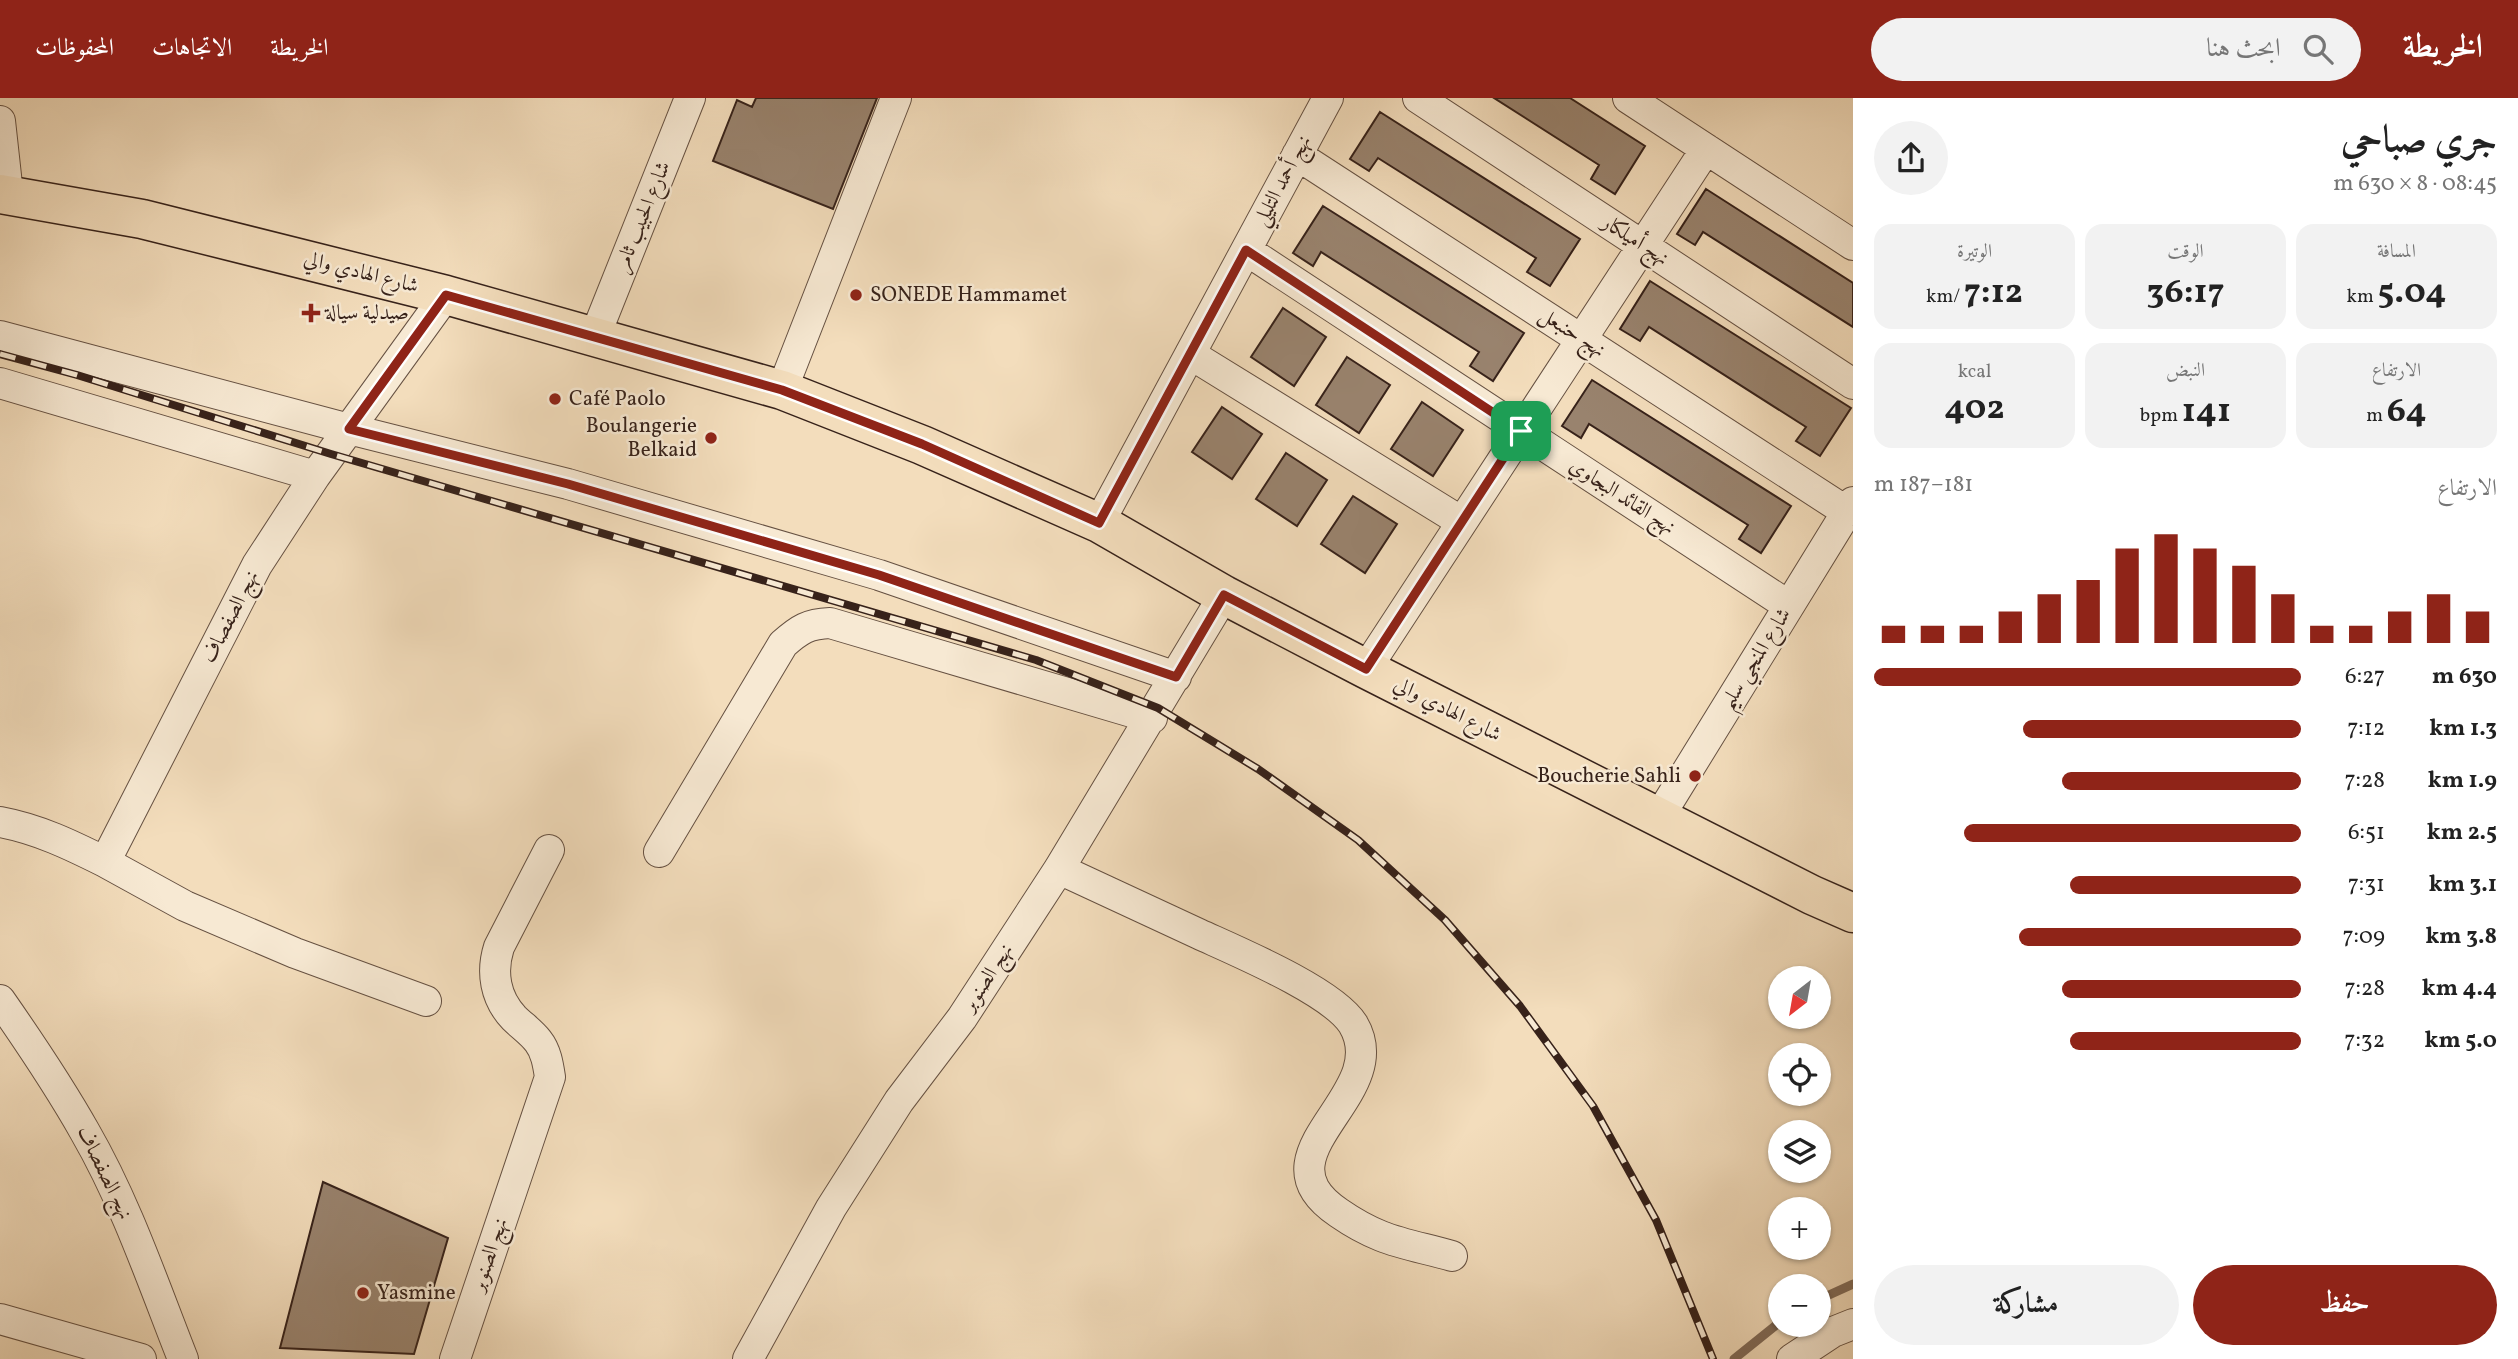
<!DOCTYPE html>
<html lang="ar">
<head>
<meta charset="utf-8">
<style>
	:root { --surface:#fff; --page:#f2f2f2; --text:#222; --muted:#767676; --accent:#8f2418 }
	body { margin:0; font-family:Vollkorn,Amiri,serif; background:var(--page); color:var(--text); direction:rtl; height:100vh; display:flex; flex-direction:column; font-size:26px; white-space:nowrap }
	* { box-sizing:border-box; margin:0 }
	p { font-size:23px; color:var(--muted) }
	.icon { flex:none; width:38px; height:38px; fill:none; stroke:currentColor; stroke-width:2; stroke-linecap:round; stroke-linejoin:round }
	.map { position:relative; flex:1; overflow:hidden; direction:ltr }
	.details { display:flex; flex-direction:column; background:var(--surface); width:665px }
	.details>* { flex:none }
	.needle { width:46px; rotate:211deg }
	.tools { position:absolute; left:1768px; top:868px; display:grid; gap:14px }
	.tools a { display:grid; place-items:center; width:63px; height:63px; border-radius:50%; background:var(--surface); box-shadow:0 2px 5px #0004; font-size:35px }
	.pin { position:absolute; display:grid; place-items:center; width:60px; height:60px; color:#fff; margin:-30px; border-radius:14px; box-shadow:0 4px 10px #0006 }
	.round { display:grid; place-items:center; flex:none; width:74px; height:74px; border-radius:37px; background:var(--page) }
	.overview { display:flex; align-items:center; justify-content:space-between; height:119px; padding:0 21px }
	h1 { font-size:38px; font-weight:700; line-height:52px }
	.stats { display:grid; grid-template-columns:repeat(3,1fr); gap:10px; height:119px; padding:7px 21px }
	.stats div { display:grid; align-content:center; border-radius:18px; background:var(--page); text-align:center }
	.stats b { font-size:35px; font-weight:700 }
	.stats small { font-size:19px; font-weight:400 }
	.stats p { font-size:19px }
	.chart { height:196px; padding:14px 21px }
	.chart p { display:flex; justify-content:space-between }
	.chart svg { width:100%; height:126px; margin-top:7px; stroke:var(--accent); stroke-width:6 }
	.primary-button { display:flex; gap:14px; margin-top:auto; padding:14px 21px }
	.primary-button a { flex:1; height:80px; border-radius:42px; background:var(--accent); color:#fff; font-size:28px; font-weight:700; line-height:80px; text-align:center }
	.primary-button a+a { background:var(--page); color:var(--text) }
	ul { padding:0 21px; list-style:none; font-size:23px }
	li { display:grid; grid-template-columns:112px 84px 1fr; align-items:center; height:52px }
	li i { height:18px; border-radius:9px; background:var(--accent) }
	header { display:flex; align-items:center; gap:42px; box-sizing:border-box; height:98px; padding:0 35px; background:var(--accent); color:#fff }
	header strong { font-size:33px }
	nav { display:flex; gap:38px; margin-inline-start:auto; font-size:24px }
	.search { width:490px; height:63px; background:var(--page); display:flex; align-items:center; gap:18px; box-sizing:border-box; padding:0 24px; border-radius:38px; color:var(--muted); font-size:26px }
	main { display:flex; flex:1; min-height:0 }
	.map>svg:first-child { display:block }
</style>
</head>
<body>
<header>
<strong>الخريطة</strong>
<div class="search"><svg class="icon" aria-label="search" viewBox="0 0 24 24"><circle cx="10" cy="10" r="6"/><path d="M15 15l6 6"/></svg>ابحث هنا</div>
<nav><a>الخريطة</a><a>الاتجاهات</a><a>المحفوظات</a></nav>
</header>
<main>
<section class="details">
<div class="overview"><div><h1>جري صباحي</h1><p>08:45 · 8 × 630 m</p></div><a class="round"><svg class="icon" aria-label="share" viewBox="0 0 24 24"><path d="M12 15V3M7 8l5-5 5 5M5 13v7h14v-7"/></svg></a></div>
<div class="stats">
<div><p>المسافة</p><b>5.04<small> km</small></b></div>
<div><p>الوقت</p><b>36:17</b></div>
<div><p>الوتيرة</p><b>7:12<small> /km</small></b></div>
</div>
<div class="stats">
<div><p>الارتفاع</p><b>64<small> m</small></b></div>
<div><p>النبض</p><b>141<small> bpm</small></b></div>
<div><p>kcal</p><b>402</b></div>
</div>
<div class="chart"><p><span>الارتفاع</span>181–187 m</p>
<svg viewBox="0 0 160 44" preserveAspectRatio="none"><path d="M5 44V38M15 44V38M25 44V38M35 44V33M45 44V27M55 44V22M65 44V11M75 44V6M85 44V11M95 44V17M105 44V27M115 44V38M125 44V38M135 44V33M145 44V27M155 44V33"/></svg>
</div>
<ul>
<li><b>630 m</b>6:27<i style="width:100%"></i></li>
<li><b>1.3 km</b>7:12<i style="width:65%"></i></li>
<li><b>1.9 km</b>7:28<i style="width:56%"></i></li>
<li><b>2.5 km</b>6:51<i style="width:79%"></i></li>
<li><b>3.1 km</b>7:31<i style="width:54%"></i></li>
<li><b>3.8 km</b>7:09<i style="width:66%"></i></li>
<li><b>4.4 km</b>7:28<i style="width:56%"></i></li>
<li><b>5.0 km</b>7:32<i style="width:54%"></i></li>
</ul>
<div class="primary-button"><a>حفظ</a><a>مشاركة</a></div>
</section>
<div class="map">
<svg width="1853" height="1261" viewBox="0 0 1853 1261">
	<rect width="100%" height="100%" fill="#f3ddbc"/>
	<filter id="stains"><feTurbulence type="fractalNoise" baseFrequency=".00286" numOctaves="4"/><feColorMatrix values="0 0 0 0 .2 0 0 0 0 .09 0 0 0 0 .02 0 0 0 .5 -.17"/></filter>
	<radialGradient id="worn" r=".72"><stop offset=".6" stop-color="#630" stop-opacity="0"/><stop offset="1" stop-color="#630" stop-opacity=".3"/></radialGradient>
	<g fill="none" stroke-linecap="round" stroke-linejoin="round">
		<!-- stream -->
		<path stroke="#816c5a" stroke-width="9" d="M1818,1202L1853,1186
			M1734,1261L1780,1224"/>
	</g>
	<!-- building -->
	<path fill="#99836e" stroke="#37221a" stroke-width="2" d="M756,0H877L833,111L713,63L737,2L752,9Z
		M1494,0H1570L1645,48L1615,96L1591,81L1599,67Z
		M1380,14L1580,141L1550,188L1527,174L1536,160L1378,60L1369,73L1350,61Z
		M1706,91L1853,185V229L1703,134L1695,147L1677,136Z
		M1323,108L1524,235L1493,283L1470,268L1479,254L1321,154L1313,168L1293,155Z
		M1650,183L1851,310L1820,358L1796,343L1806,329L1649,229L1640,243L1620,231Z
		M1283,210L1326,239L1294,288L1251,259Z
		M1347,259L1390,287L1359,335L1316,307Z
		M1592,282L1791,408L1761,455L1739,441L1748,427L1589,326L1581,340L1562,328Z
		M1422,304L1463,332L1433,378L1391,351Z
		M1222,309L1262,336L1232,381L1192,354Z
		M1286,355L1327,382L1297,428L1256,401Z
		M1353,398L1397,426L1365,475L1321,446Z
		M323,1084L448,1140L414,1256L280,1250Z"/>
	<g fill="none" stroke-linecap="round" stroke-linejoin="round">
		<defs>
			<path id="street" d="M1418,0L1853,286
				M1628,0L1853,147
				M0,23L8,96
				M1297,57L1847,414
				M1246,152L1789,508
				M0,238L349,331L568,386L879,477L1176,579
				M595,238L690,0
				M1190,256L1462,424
				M0,285L315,378
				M782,292L896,0
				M1099,425L1328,0
				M1366,571L1706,51
				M1659,719L1853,404
				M0,724C38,731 71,747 105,764L257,467L315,378L446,197
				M659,754L783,546C800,531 808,526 830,525L1152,620
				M105,764L185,808L295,855L426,903
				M1059,771C1106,793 1152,814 1199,836C1236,853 1332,893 1353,926C1396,998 1249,1055 1339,1115C1352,1124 1366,1132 1381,1138C1403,1147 1429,1151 1452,1158
				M0,902C30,945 59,988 85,1034C126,1105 153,1185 183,1261
				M0,1221L141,1261
				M455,1261L550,979C548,966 546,953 538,943C531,934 522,928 514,920C495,900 491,874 499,849L549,752
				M748,1261L831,1110L899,1003L962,920L1059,771L1224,497
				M1792,1261L1833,1234L1853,1226"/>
			<path id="primary" d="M0,96L142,121L446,197L782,292L922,347L1099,425L1224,497L1366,571L1812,797L1853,815"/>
		</defs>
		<!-- street casing -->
		<use href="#street" stroke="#665142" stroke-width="32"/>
		<!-- primary casing -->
		<use href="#primary" stroke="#37221a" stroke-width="41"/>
		<!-- street -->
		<use href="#street" stroke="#f7e9d3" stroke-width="30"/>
		<!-- primary -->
		<use href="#primary" stroke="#f3ddbc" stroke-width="38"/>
		<defs>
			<path id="rail" d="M0,256L77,277L331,356L1036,562L1158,610L1258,671L1358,742L1445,822L1520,908L1593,1008L1656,1122L1713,1261"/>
		</defs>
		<!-- rail casing -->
		<use href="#rail" stroke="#37221a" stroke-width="8"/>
		<!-- rail -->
		<use href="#rail" stroke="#f7e9d3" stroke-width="5" stroke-dasharray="16" stroke-linecap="butt"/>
	</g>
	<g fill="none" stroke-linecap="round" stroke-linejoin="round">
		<defs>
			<path id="route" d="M1246,152L1521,333L1366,571L1224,497L1176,579L879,477L568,386L349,331L446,197L782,292L922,346L1099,425Z"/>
		</defs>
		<!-- route casing -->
		<use href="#route" stroke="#fff" stroke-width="14"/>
		<!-- route -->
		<use href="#route" stroke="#8f2418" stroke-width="9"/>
	</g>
	<!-- markers -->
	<g fill="#8f2418" stroke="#f7e9d3" stroke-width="2.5">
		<circle cx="856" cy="197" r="7"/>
		<path d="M307.5 204.5h7v7h7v7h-7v7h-7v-7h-7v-7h7z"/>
		<circle cx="555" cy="301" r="7"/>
		<circle cx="711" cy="340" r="7"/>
		<circle cx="1695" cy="678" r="7"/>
		<circle cx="363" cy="1195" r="7"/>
	</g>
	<g text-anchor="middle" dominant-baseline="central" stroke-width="5" stroke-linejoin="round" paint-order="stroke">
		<!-- street labels -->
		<g font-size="21" fill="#37221a" stroke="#f7e9d3">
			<text transform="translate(1283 83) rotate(-62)">نهج أحمد التليلي</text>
			<text transform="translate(643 119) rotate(-68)">شارع الحبيب ثامر</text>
			<text transform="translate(1635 143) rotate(33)">نهج أميلكار</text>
			<text transform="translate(361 175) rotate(14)">شارع الهادي والي</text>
			<text transform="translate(1572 235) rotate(33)">نهج حنبعل</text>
			<text transform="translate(1622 399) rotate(33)">نهج القائد البجاوي</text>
			<text transform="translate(231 519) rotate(-63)">نهج الصفصاف</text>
			<text transform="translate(1756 561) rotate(-58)">شارع المنجي سليم</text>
			<text transform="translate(1447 612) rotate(27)">شارع الهادي والي</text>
			<text transform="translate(988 880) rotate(-57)">نهج الصنوبر</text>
			<text transform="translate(104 1075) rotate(64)">نهج الصفصاف</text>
			<text transform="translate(490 1157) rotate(-71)">نهج الصنوبر</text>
		</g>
		<!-- poi labels -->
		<g font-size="21" fill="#37221a" stroke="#f7e9d3" text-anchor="start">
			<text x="870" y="197">SONEDE Hammamet</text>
			<text x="325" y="215">صيدلية سيالة</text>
			<text x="569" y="301">Café Paolo</text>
			<text x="697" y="328" text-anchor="end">Boulangerie<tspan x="697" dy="24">Belkaid</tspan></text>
			<text x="1681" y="678" text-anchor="end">Boucherie Sahli</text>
			<text x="377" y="1195">Yasmine</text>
		</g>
	</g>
	<rect width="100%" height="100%" filter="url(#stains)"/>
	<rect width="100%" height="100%" fill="url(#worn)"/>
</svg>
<div class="tools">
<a><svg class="needle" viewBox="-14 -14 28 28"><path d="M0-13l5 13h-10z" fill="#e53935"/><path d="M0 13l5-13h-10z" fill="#767676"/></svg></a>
<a><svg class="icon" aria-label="locate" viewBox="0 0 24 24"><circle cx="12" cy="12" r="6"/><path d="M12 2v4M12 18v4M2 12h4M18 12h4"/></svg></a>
<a><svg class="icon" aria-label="layers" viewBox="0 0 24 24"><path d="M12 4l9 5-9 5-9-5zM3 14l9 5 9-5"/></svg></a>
<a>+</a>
<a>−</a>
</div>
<div class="pin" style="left:1521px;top:333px;background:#1e9e55"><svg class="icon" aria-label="arrive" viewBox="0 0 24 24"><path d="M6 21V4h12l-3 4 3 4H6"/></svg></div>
</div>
</main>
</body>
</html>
